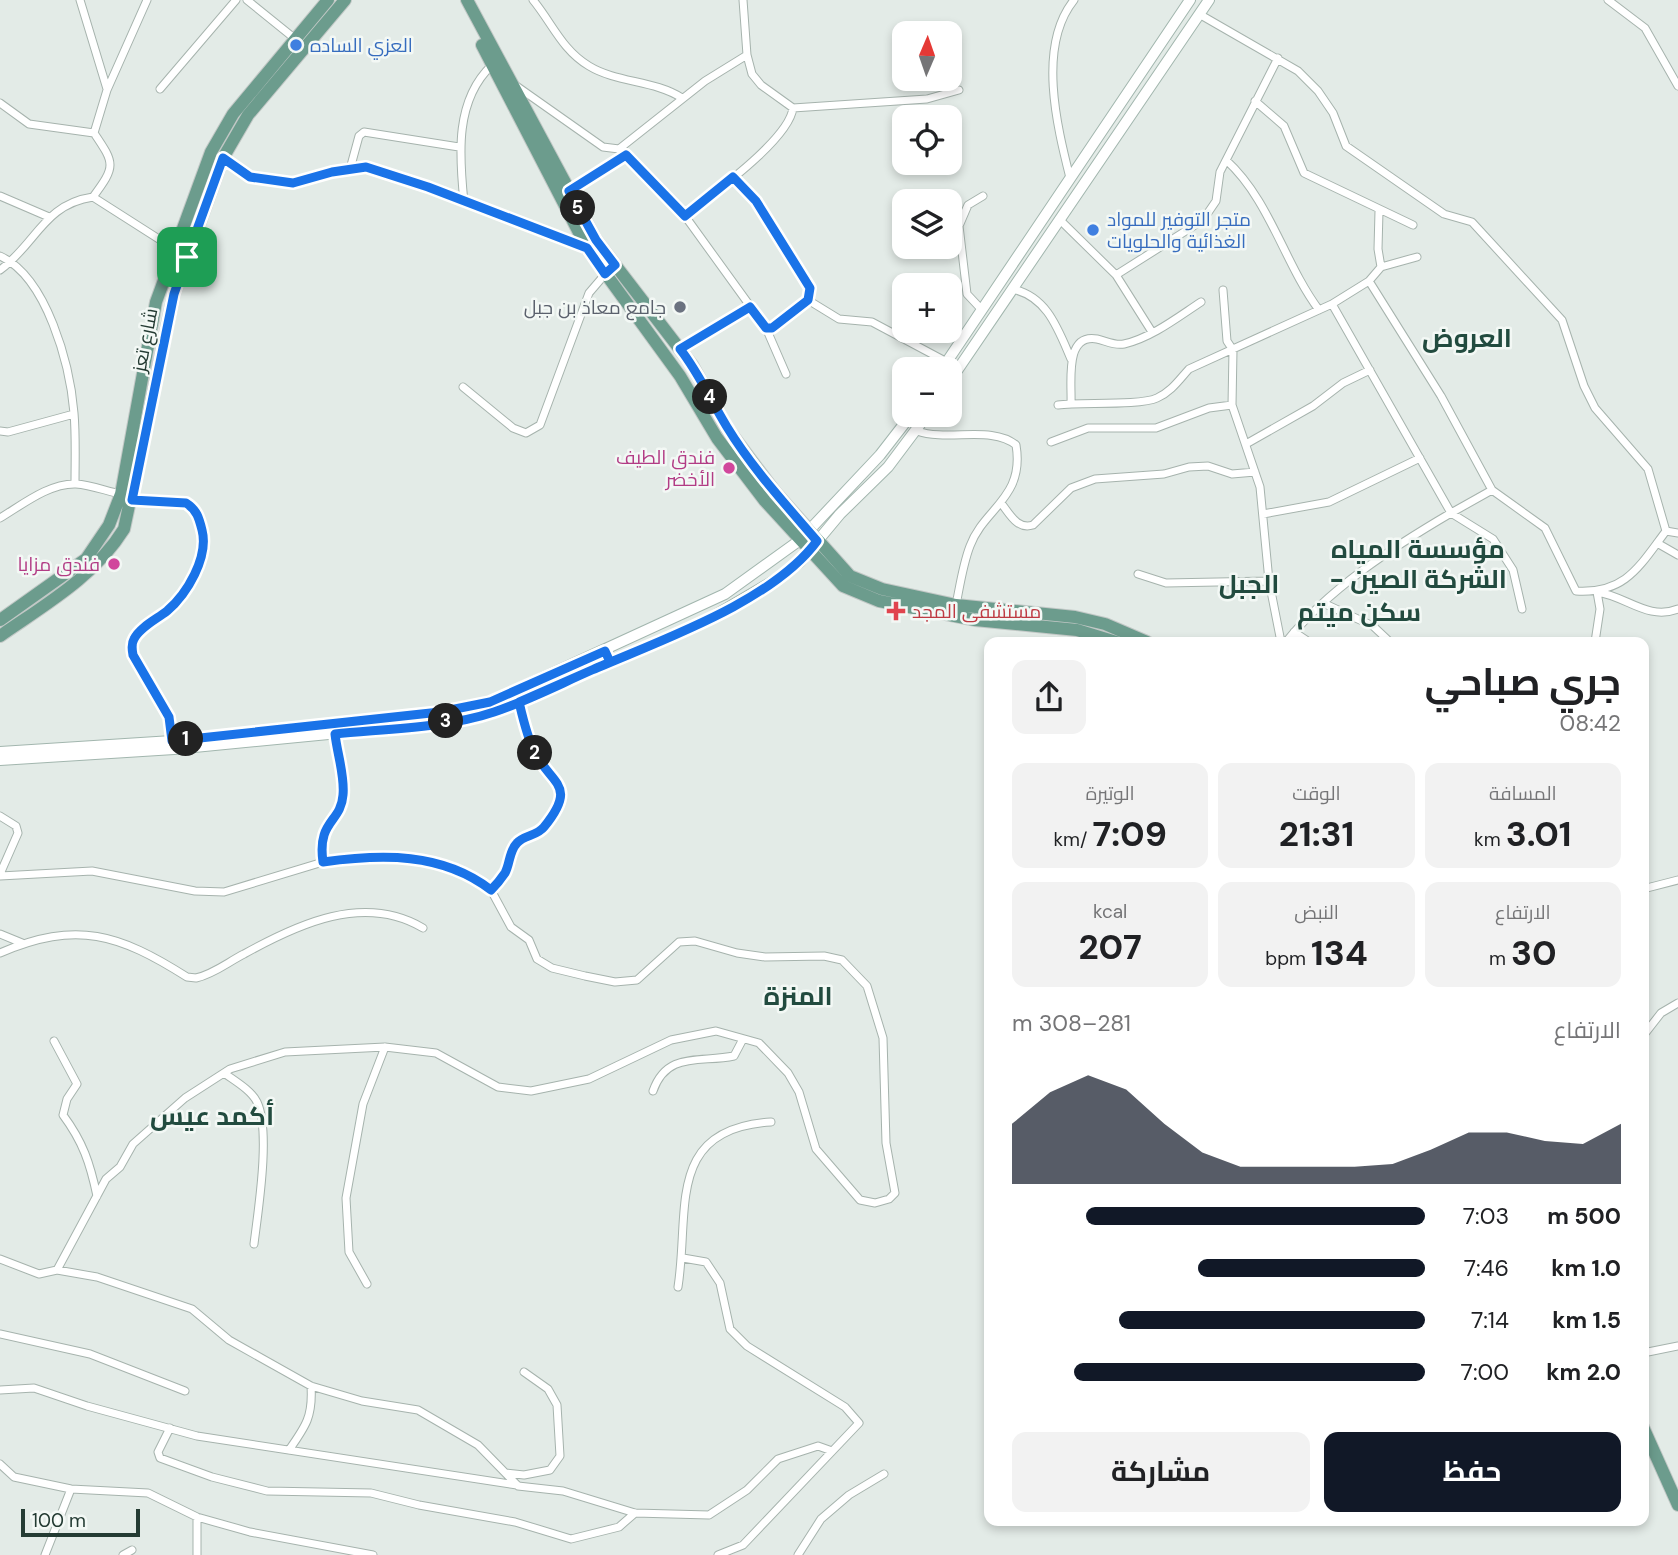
<!DOCTYPE html>
<html lang="ar">
<head>
<meta charset="utf-8">
<style>
	:root { --surface:#fff; --page:#f2f2f2; --text:#202124; --muted:#757577; --accent:#111827 }
	body { margin:0; font-family:"DM Sans",Cairo,sans-serif; background:var(--page); color:var(--text); direction:rtl; height:100vh; display:flex; flex-direction:column; font-size:26px; white-space:nowrap }
	* { box-sizing:border-box; margin:0 }
	p { font-size:23px; color:var(--muted) }
	.icon { flex:none; width:38px; height:38px; fill:none; stroke:currentColor; stroke-width:2; stroke-linecap:round; stroke-linejoin:round }
	.map { position:relative; flex:1; overflow:hidden; direction:ltr }
	.panel { position:absolute; left:984px; top:637px; width:665px; height:889px; display:flex; flex-direction:column; background:var(--surface); border-radius:14px; box-shadow:0 4px 10px #0003; direction:rtl }
	.panel>* { flex:none }
	.needle { width:46px; rotate:2deg }
	.fabs { position:absolute; left:892px; top:21px; display:grid; gap:14px }
	.fabs a { display:grid; place-items:center; width:70px; height:70px; border-radius:14px; background:var(--surface); box-shadow:0 4px 10px #0003; font-size:35px }
	.scale { position:absolute; left:21px; bottom:18px; width:119px; box-sizing:border-box; padding-left:7px; border:4px solid #243b33; border-top:0; font-size:19px; line-height:24px; white-space:nowrap; color:#243b33; -webkit-text-stroke:5px #f3f8f5; paint-order:stroke }
	.pin { position:absolute; display:grid; place-items:center; width:60px; height:60px; color:#fff; margin:-30px; border-radius:14px; box-shadow:0 4px 10px #0006 }
	.km { position:absolute; width:35px; height:35px; margin:-18px; border-radius:50%; background:#222; color:#fff; font-size:19px; line-height:35px; text-align:center }
	.round { display:grid; place-items:center; flex:none; width:74px; height:74px; border-radius:14px; background:var(--page) }
	.headline { display:flex; align-items:center; justify-content:space-between; height:119px; padding:0 28px }
	h1 { font-size:38px; font-weight:700; line-height:52px }
	.figures { display:grid; grid-template-columns:repeat(3,1fr); gap:10px; height:119px; padding:7px 28px }
	.figures div { display:grid; align-content:center; border-radius:14px; background:var(--page); text-align:center }
	.figures b { font-size:35px; font-weight:700 }
	.figures small { font-size:19px; font-weight:400 }
	.figures p { font-size:19px }
	.chart { height:196px; padding:14px 28px }
	.chart p { display:flex; justify-content:space-between }
	.chart svg { width:100%; height:126px; margin-top:7px; fill:var(--accent); opacity:.7 }
	.action { display:flex; gap:14px; margin-top:auto; padding:14px 28px }
	.action a { flex:1; height:80px; border-radius:14px; background:var(--accent); color:#fff; font-size:28px; font-weight:700; line-height:80px; text-align:center }
	.action a+a { background:var(--page); color:var(--text) }
	ul { padding:0 28px; list-style:none; font-size:23px }
	li { display:grid; grid-template-columns:112px 84px 1fr; align-items:center; height:52px }
	li i { height:18px; border-radius:9px; background:var(--accent) }
	.map>svg:first-child { display:block }
</style>
</head>
<body>
<div class="map">
<svg width="1678" height="1555" viewBox="0 0 1678 1555">
	<rect width="100%" height="100%" fill="#e3ebe7"/>
	<g fill="none" stroke-linecap="round" stroke-linejoin="round">
		<defs>
			<path id="street" d="M80,0L107,89
				M247,0L294,38
				M533,0C552,23 562,50 589,66C617,83 654,80 682,98
				M743,0L747,55L752,74L761,85L793,108L927,99L959,90
				M1608,0L1645,28L1678,86
				M1199,14L1298,71L1318,91L1333,113L1346,146L1444,214L1472,222L1562,320L1584,386L1595,408L1648,469L1666,531C1639,567 1625,594 1576,591L1545,528L1492,490L1441,396L1369,281
				M515,85L603,147L619,149L685,216L766,328L786,374
				M160,89L236,0
				M1255,101L1284,126L1304,173L1413,225
				M0,103L29,124L94,133
				M619,149L705,81L747,55
				M223,158L250,177L293,183L332,171L366,167L428,187L587,248
				M1226,160C1270,200 1284,263 1319,310
				M350,169L359,136L364,132L459,147
				M732,177L756,201L810,288L808,300L772,328H766
				M1070,178C1057,126 1037,46 1074,0
				M569,191L626,155
				M0,196L49,217
				M93,197C116,166 115,164 94,133L107,90L147,0
				M464,202C459,154 455,100 492,65
				M1379,211L1378,249L1381,267
				M685,216C711,195 789,140 793,108
				M1059,219L1116,275L1152,332
				M0,256C47,277 70,365 74,413C76,436 75,461 75,484
				M0,270C36,244 44,204 93,197L187,257
				M1116,275L1203,220L1216,201L1220,172L1278,58
				M1012,289C1047,296 1058,329 1071,359
				M1223,290L1227,341L1233,350L1232,405L1260,487L1269,581L1281,642
				M808,300L839,319L872,322L947,362
				M1332,304L1451,513L1492,490
				M982,310L967,294L959,226L968,205L983,196
				M680,349L750,307
				M463,387L513,428L526,433L540,425L589,293L607,272
				M1071,403C1072,383 1064,333 1097,339C1106,341 1115,346 1124,344C1151,338 1178,317 1201,302
				M1058,405C1082,402 1139,406 1157,398C1171,392 1179,380 1189,369L1332,304L1369,281L1381,267L1417,257
				M0,431L8,432L74,414
				M917,431C948,442 992,425 1016,445C1025,498 984,508 970,546C963,564 960,585 956,605
				M1051,442L1088,428H1156L1209,408L1232,405
				M1246,444L1313,406L1343,383L1370,370
				M132,500L186,503C197,510 199,518 202,530C209,557 187,595 167,611C157,619 140,627 134,639C131,644 132,650 133,655L169,717L172,741
				M1001,503C1010,514 1017,530 1033,525L1071,488L1095,479L1164,474L1189,467L1208,466L1232,474L1255,472
				M1263,514L1329,502L1420,458
				M0,518C22,505 49,483 76,484C91,485 106,491 121,494
				M1666,531L1678,533
				M1657,543L1678,555
				M1138,574L1166,583L1269,581
				M1323,603L1373,626L1390,642
				M1294,632L1309,642
				M1286,642C1328,589 1393,547 1451,513L1493,539L1513,570L1522,609
				M1595,642L1600,609L1597,592C1626,596 1648,621 1678,609
				M0,816L16,826L18,833L0,874
				M323,862C317,820 341,823 343,795C345,776 337,753 335,734
				M0,876L92,871L195,891L224,892L323,862L378,856L404,857L433,862L479,881L491,890L511,927L529,940L537,959L552,968L585,976L615,982L637,980L679,942L695,941L737,953L765,957L824,956L842,960L867,986L883,1038L886,1143L895,1193L889,1199L875,1203L860,1200L816,1149L799,1092L788,1073L759,1043L716,1031L671,1040L589,1079L531,1091L498,1087L436,1053L385,1047L285,1052L230,1069L185,1098L133,1144L120,1167L106,1179L57,1270
				M1643,889L1678,880
				M491,890C496,884 501,879 505,873C510,863 509,851 517,843C525,835 537,836 544,827C578,786 552,784 535,753C527,737 523,719 519,702
				M0,934L22,943
				M0,953C77,920 119,934 187,977L196,978C214,974 228,962 244,954C298,924 364,893 423,928
				M1643,1036L1661,1013L1678,1003
				M54,1041L77,1084L67,1099L63,1115C83,1142 90,1163 97,1196
				M224,1073C235,1081 251,1090 257,1102C271,1131 258,1211 254,1244
				M653,1091C667,1051 700,1063 734,1056L743,1039
				M683,1258L706,1262L720,1283L730,1329L747,1346L845,1407L859,1423L743,1545L718,1555
				M0,1259L39,1274L57,1270L97,1277L192,1309L229,1340L311,1386L362,1401L418,1410L478,1445L518,1486L563,1491L635,1513L709,1515L747,1490L778,1459L818,1446L832,1451
				M367,1284L349,1252L346,1198L363,1104L385,1047
				M678,1287C690,1210 665,1129 771,1122
				M0,1334L90,1354L185,1391
				M1643,1353L1678,1346
				M0,1390L34,1388L87,1406L197,1436L517,1485
				M170,1428L158,1452L160,1458L212,1477L267,1491L371,1493L419,1505L515,1522L571,1539L619,1527L635,1513
				M289,1450C306,1426 313,1416 311,1386
				M0,1464L14,1477L71,1489L148,1493L197,1517L250,1532L373,1555
				M506,1473L524,1475L550,1470L560,1456L557,1405L548,1389L524,1372
				M197,1517V1555
				M45,1555L71,1489
				M123,1555L132,1550
				M798,1555L821,1519L849,1495L884,1474"/>
			<path id="secondary" d="M942,369L1190,0
				M950,381L1209,0
				M0,752L172,741L440,712L490,702L725,594L800,540L880,455L911,415
				M0,760L174,749L380,729L493,713L702,623L775,580L800,562L840,514L888,467L927,415"/>
			<path id="primary" d="M467,0L596,240L692,365L727,428L775,492L850,576L882,589L956,605L1075,617L1105,624L1147,642
				M482,45L587,248L680,376L717,438L765,501L843,586L879,601L975,620L1077,630L1116,642
				M0,620L86,559L109,525L121,494L156,302L211,152L233,114L328,0
				M0,636C46,604 94,577 124,529L174,294L223,158L248,115L345,0
				M1643,1427L1678,1505"/>
		</defs>
		<!-- street casing -->
		<use href="#street" stroke="#a6b3ad" stroke-width="9"/>
		<!-- secondary casing -->
		<use href="#secondary" stroke="#a2b6ae" stroke-width="12"/>
		<!-- primary casing -->
		<use href="#primary" stroke="#c2c8c6" stroke-width="14"/>
		<!-- street -->
		<use href="#street" stroke="#fff" stroke-width="7"/>
		<!-- secondary -->
		<use href="#secondary" stroke="#fff" stroke-width="10"/>
		<!-- primary -->
		<use href="#primary" stroke="#6c9c8d" stroke-width="12"/>
	</g>
	<g fill="none" stroke-linecap="round" stroke-linejoin="round">
		<defs>
			<path id="route" d="M187,257L174,294L132,500L186,503C197,510 199,518 202,530C209,557 187,594 167,611C157,619 140,627 134,639C131,644 132,650 133,655L169,717L172,741L440,712L490,702L605,651L610,662L519,702C523,719 527,737 535,753C552,785 578,785 544,827C537,836 524,835 517,843C509,851 510,864 505,873C501,879 496,885 491,890C442,852 381,854 323,862C317,820 341,823 343,795C345,776 337,753 335,734C384,729 447,728 494,712C527,701 560,684 592,670C661,640 772,602 817,541C786,505 752,468 727,427C711,401 699,373 680,349L750,307L766,328H772L808,300L810,288L756,201L733,177L685,216L626,155L569,191L596,240L615,265L605,274L587,248L428,187L366,167L332,172L293,183L250,177L223,158L187,257"/>
		</defs>
		<!-- route casing -->
		<use href="#route" stroke="#fff" stroke-width="14"/>
		<!-- route -->
		<use href="#route" stroke="#1a73e8" stroke-width="9"/>
	</g>
	<!-- markers -->
	<g fill="#3f7fe0" stroke="#f3f8f5" stroke-width="2.5">
		<circle cx="296" cy="45" r="7"/>
		<circle cx="1093" cy="230" r="7"/>
	</g>
	<circle fill="#6b7280" stroke="#f3f8f5" stroke-width="2.5" cx="680" cy="307" r="7"/>
	<g fill="#d1479c" stroke="#f3f8f5" stroke-width="2.5">
		<circle cx="729" cy="468" r="7"/>
		<circle cx="114" cy="564" r="7"/>
	</g>
	<path fill="#e0444e" stroke="#f3f8f5" stroke-width="2.5" d="M892.5 600.5h7v7h7v7h-7v7h-7v-7h-7v-7h7z"/>
	<g text-anchor="middle" dominant-baseline="central" stroke-width="5" stroke-linejoin="round" paint-order="stroke">
		<!-- shop labels -->
		<g font-size="19" fill="#366cbe" stroke="#f3f8f5" text-anchor="start">
			<text x="310" y="45">العزي الساده</text>
			<text x="1107" y="219">متجر التوفير للمواد<tspan x="1107" dy="22">الغذائية والحلويات</tspan></text>
		</g>
		<!-- worship labels -->
		<g font-size="19" fill="#5b616d" stroke="#f3f8f5" text-anchor="end">
			<text x="666" y="307">جامع معاذ بن جبل</text>
		</g>
		<!-- street labels -->
		<g font-size="19" fill="#243b33" stroke="#f3f8f5">
			<text transform="translate(145 340) rotate(-79)">شارع تعز</text>
		</g>
		<!-- hotel labels -->
		<g font-size="19" fill="#b23c85" stroke="#f3f8f5" text-anchor="end">
			<text x="715" y="457">فندق الطيف<tspan x="715" dy="22">الأخضر</tspan></text>
			<text x="100" y="564">فندق مزايا</text>
		</g>
		<!-- health labels -->
		<g font-size="19" fill="#be3a42" stroke="#f3f8f5" text-anchor="start">
			<text x="912" y="611">مستشفى المجد</text>
		</g>
		<!-- district labels -->
		<g font-size="26" font-weight="bold" fill="#224b3f" stroke="#f3f8f5">
			<text x="1467" y="338">العروض</text>
			<text x="1418" y="549">مؤسسة المياه<tspan x="1418" dy="30">- الشركة الصين</tspan></text>
			<text x="1249" y="584">الجبل</text>
			<text x="1359" y="612">سكن ميتم</text>
			<text x="798" y="996">المنزة</text>
			<text x="212" y="1116">أكمد عيس</text>
		</g>
	</g>
</svg>
<div class="fabs">
<a><svg class="needle" viewBox="-14 -14 28 28"><path d="M0-13l5 13h-10z" fill="#e53935"/><path d="M0 13l5-13h-10z" fill="#757577"/></svg></a>
<a><svg class="icon" aria-label="locate" viewBox="0 0 24 24"><circle cx="12" cy="12" r="6"/><path d="M12 2v4M12 18v4M2 12h4M18 12h4"/></svg></a>
<a><svg class="icon" aria-label="layers" viewBox="0 0 24 24"><path d="M12 4l9 5-9 5-9-5zM3 14l9 5 9-5"/></svg></a>
<a>+</a>
<a>−</a>
</div>
<div class="scale">100 m</div>
<div class="pin" style="left:187px;top:257px;background:#1e9e55"><svg class="icon" aria-label="arrive" viewBox="0 0 24 24"><path d="M6 21V4h12l-3 4 3 4H6"/></svg></div>
<b class="km" style="left:186px;top:739px">1</b>
<b class="km" style="left:535px;top:753px">2</b>
<b class="km" style="left:446px;top:721px">3</b>
<b class="km" style="left:710px;top:397px">4</b>
<b class="km" style="left:578px;top:208px">5</b>
<section class="panel">
<div class="headline"><div><h1>جري صباحي</h1><p>08:42</p></div><a class="round"><svg class="icon" aria-label="share" viewBox="0 0 24 24"><path d="M12 15V3M7 8l5-5 5 5M5 13v7h14v-7"/></svg></a></div>
<div class="figures">
<div><p>المسافة</p><b>3.01<small> km</small></b></div>
<div><p>الوقت</p><b>21:31</b></div>
<div><p>الوتيرة</p><b>7:09<small> /km</small></b></div>
</div>
<div class="figures">
<div><p>الارتفاع</p><b>30<small> m</small></b></div>
<div><p>النبض</p><b>134<small> bpm</small></b></div>
<div><p>kcal</p><b>207</b></div>
</div>
<div class="chart"><p><span>الارتفاع</span>281–308 m</p>
<svg viewBox="0 0 160 44" preserveAspectRatio="none"><path d="M0 44V23L10 12L20 6L30 11L40 23L50 33L60 38L70 38L80 38L90 38L100 37L110 32L120 26L130 26L140 29L150 30L160 23V44z"/></svg>
</div>
<ul>
<li><b>500 m</b>7:03<i style="width:82%"></i></li>
<li><b>1.0 km</b>7:46<i style="width:55%"></i></li>
<li><b>1.5 km</b>7:14<i style="width:74%"></i></li>
<li><b>2.0 km</b>7:00<i style="width:85%"></i></li>
</ul>
<div class="action"><a>حفظ</a><a>مشاركة</a></div>
</section>
</div>
</body>
</html>
